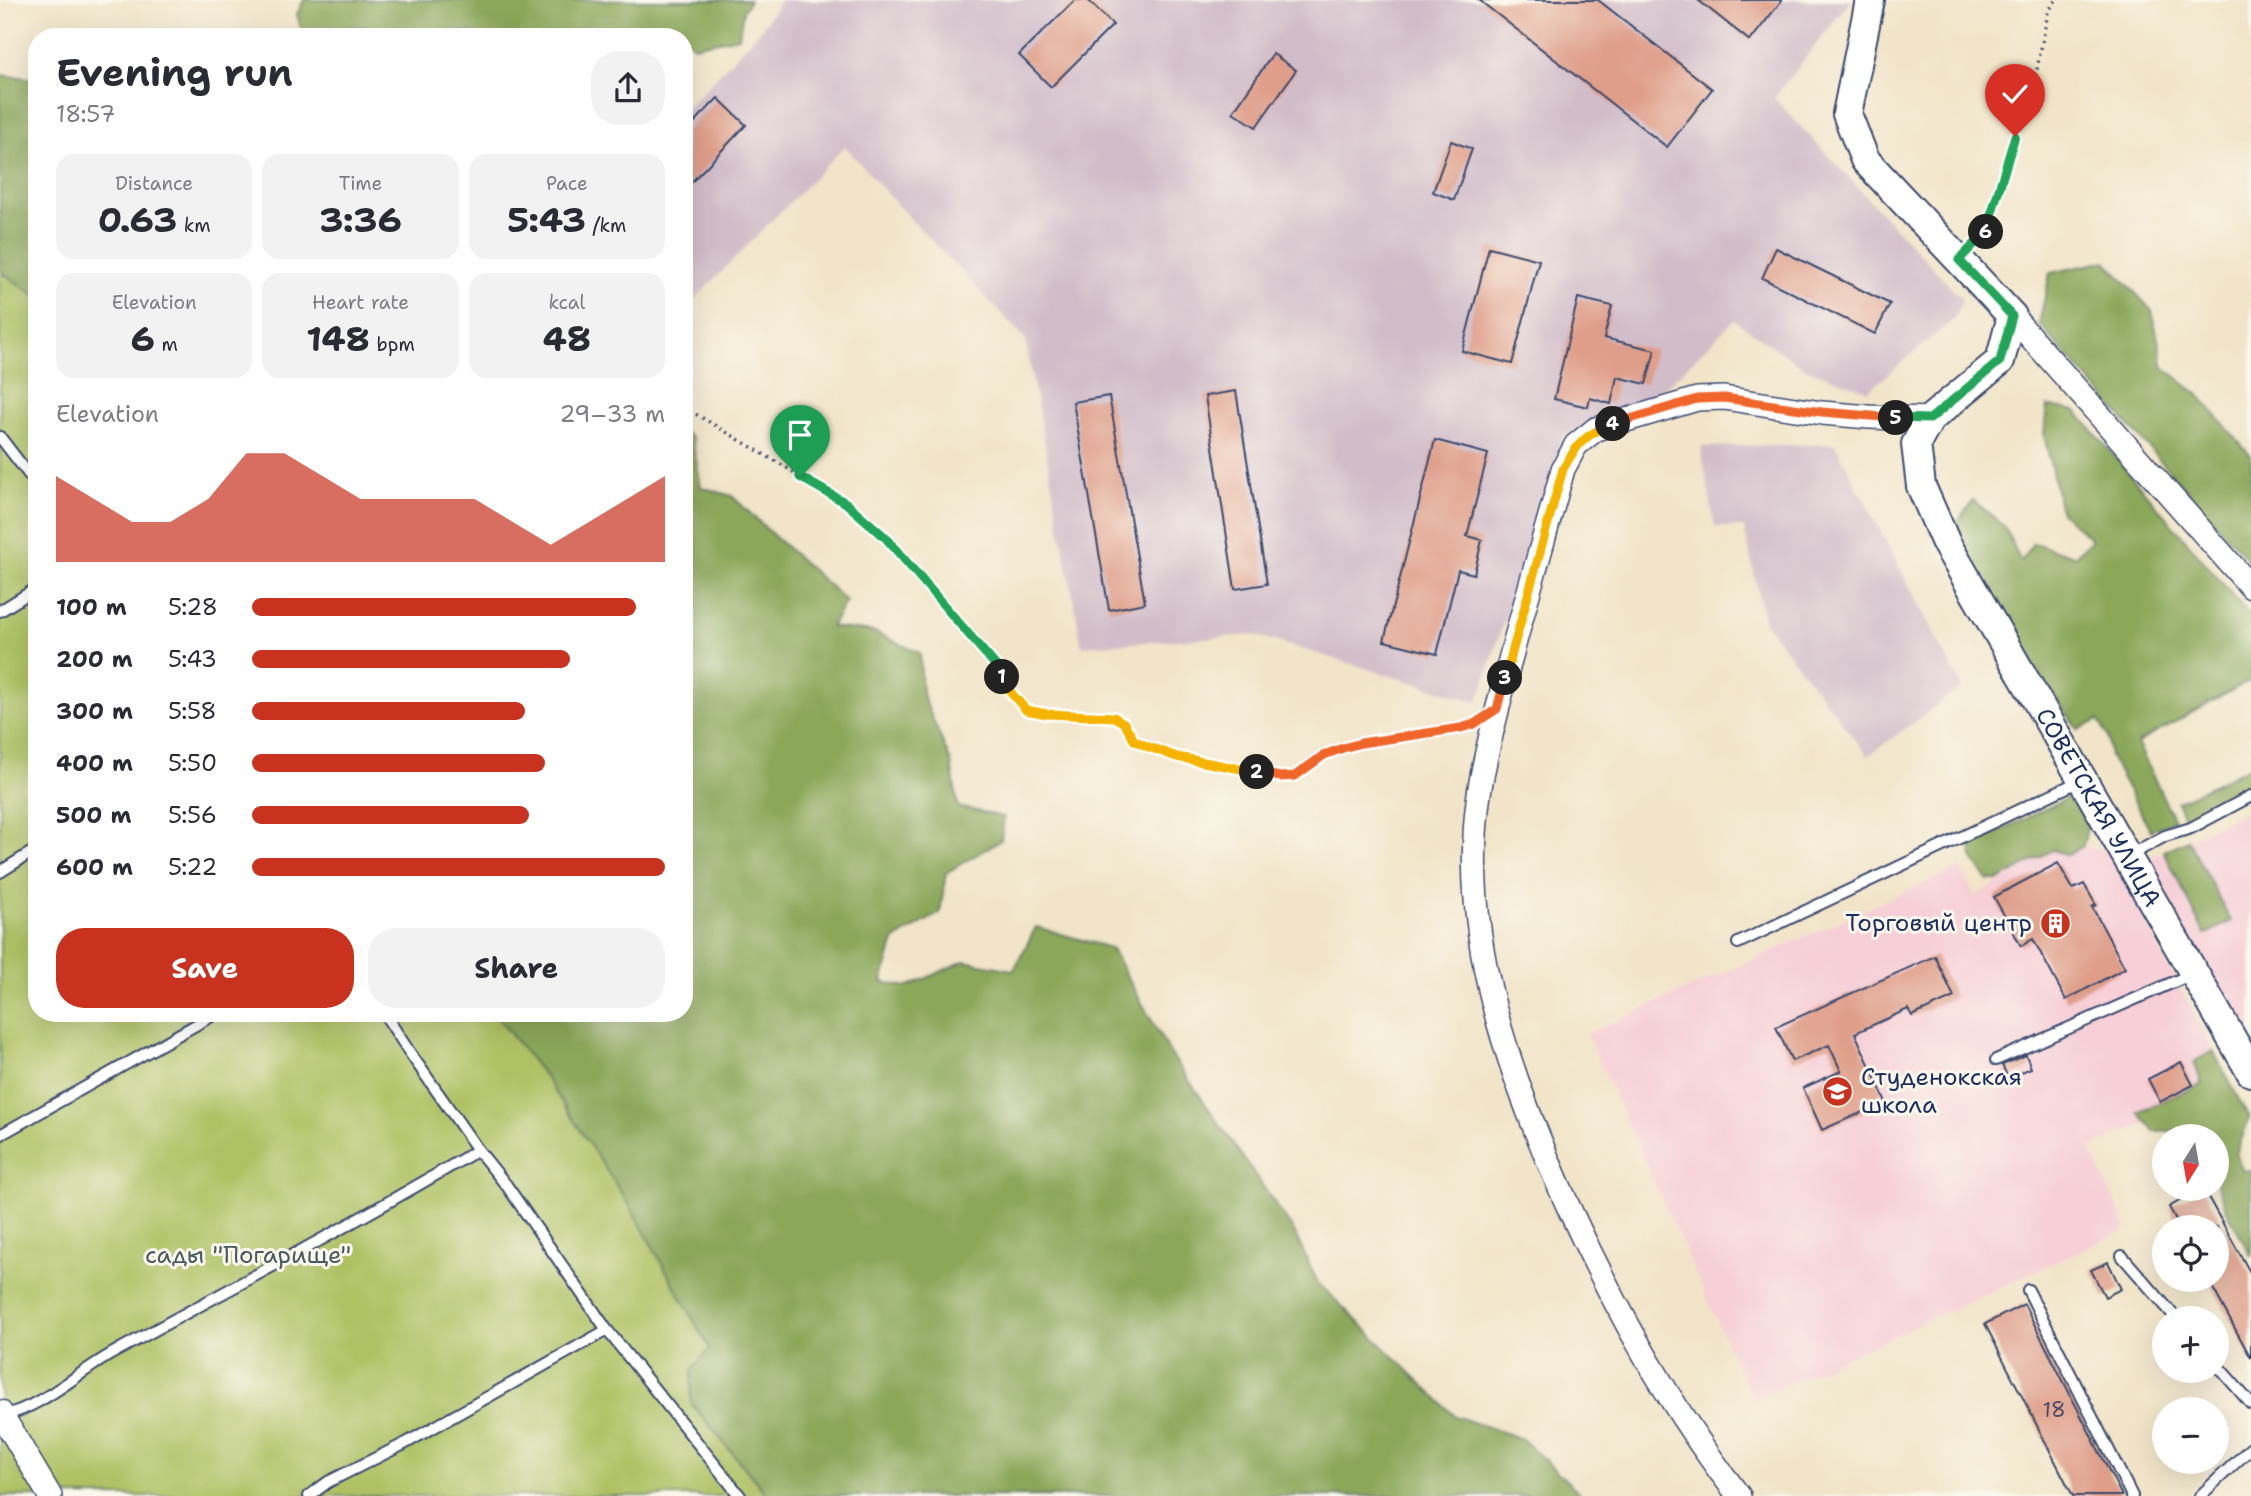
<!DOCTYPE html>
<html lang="en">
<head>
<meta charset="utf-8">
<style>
	:root { --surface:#fff; --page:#f2f2f3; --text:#2b2b33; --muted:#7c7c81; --accent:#c8321e }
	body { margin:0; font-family:"Shantell Sans",sans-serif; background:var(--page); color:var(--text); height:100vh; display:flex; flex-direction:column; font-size:26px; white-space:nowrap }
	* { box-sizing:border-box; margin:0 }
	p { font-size:23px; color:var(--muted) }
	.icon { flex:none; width:38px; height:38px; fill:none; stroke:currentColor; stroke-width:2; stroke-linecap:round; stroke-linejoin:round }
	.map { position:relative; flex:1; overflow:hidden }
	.panel { position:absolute; left:28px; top:28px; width:665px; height:994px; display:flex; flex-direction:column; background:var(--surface); border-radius:28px; box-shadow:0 7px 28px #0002 }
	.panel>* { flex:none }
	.needle { width:46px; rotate:191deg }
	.fabs { position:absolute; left:2152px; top:1124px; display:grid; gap:14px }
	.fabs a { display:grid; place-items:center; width:77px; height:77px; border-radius:50%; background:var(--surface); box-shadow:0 7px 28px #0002; font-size:35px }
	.pin { position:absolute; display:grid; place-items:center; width:60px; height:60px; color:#fff; margin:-72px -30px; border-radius:50% 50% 50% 0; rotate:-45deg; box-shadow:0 0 7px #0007 }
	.pin .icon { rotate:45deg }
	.km { position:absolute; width:35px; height:35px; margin:-18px; border-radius:50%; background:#222; color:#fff; font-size:19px; line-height:35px; text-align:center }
	.round { display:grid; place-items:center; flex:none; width:74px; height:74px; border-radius:28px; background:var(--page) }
	.summary { display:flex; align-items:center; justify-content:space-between; height:119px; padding:0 28px }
	h1 { font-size:38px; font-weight:700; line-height:52px }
	.metrics { display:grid; grid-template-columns:repeat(3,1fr); gap:10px; height:119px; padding:7px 28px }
	.metrics div { display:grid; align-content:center; border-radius:18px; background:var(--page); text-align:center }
	.metrics b { font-size:35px; font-weight:700 }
	.metrics small { font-size:19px; font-weight:400 }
	.metrics p { font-size:19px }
	.chart { height:196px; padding:14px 28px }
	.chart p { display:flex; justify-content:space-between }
	.chart svg { width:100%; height:126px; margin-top:7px; fill:var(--accent); opacity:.7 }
	.action { display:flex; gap:14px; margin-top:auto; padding:14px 28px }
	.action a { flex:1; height:80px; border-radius:28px; background:var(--accent); color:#fff; font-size:28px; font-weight:700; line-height:80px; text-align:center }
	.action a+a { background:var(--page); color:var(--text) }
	ul { padding:0 28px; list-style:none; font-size:23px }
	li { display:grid; grid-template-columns:112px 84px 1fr; align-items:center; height:52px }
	li i { height:18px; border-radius:9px; background:var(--accent) }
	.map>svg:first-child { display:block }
</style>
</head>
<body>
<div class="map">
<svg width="2251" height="1496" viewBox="0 0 2251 1496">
	<rect width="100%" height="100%" fill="#fbf7ec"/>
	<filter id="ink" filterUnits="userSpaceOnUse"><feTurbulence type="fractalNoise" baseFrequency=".0143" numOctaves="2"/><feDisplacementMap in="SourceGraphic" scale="14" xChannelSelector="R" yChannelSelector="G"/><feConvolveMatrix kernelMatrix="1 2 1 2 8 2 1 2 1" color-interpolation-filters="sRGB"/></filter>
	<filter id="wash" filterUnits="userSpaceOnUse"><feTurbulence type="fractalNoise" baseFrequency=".00686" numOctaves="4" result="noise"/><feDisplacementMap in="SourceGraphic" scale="28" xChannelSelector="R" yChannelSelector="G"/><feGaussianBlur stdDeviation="1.57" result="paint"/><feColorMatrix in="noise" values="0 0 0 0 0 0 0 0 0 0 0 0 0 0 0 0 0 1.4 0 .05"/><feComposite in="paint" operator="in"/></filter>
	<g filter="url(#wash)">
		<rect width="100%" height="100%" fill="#f1e4c8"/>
		<!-- built -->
		<path fill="#f6cfd7" d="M2251,809V1046L2247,1045L2146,860Z
			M2083,846L2110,853L2231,1085L2090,1148L2127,1229L1753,1400L1587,1034L1961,867L1975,896L2053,850L2068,855Z"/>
		<!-- industrial -->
		<path fill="#d1bdc9" d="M781,0H1851L1774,98L1962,299L1955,318L1868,391L1805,368L1734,320L1659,394L1564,435L1478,702L1255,635L1082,646L1025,338L900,208L845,146L692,302L684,295V111L758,33Z
			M1835,444L1962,687L1868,756L1765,623L1744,527H1715L1701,447Z"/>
		<!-- green -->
		<path fill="#afc164" stroke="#657861" stroke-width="2" d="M5,274L37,296V1013H494L544,1075L630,1206L710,1349L692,1370L691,1403L768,1496H0V276Z"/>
		<!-- forest -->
		<path fill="#8ba75a" stroke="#536b5c" stroke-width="2" d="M304,0H750L743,11L739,37L694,46L684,39V37H680L669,29L616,37H475L471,32H406L353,26L327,37H303L297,14Z
			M0,75L37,79V296L0,271Z
			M2106,261L2152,311L2164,368L2198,394L2251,456V563L2039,324L2050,273Z
			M2047,406L2076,411L2251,617V680L2137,743L2174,820L2151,831L2110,757L2108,736L2098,720L2078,730L2015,638L1964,549L1957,523L1973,500L2004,526L2021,562L2033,543L2074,556L2092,540L2061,512L2044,435Z
			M684,432L692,438L701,487L732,496L774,536L846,601L831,627L874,632L920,653L922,694L951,762L958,807L1004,817L1001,840L946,873L940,913L894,940L882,982L907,987L964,961L1014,970L1036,927L1111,948L1170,1053L1292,1228L1318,1283L1455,1416L1522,1439L1583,1496H768L691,1403L692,1370L710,1349L630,1206L544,1075L494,1013H684Z
			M2251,766V787L2185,820L2177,802Z
			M2071,796L2088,824L2083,846L2068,855L2053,850L1999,880H1987L1972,857L1971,845Z
			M2188,840L2231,921L2205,935L2164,851Z
			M2213,1051L2249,1118L2236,1154L2243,1171L2251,1170V1256L2225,1207L2217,1184V1136H2188L2183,1131H2154L2138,1112L2202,1084L2194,1062Z"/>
		<g id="blocks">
			<!-- building -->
			<path fill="#df9e89" d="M1075,0H1088L1113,25L1051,87L1019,55Z
				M1479,0H1598L1712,89L1667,147Z
				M1698,0H1782L1750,41Z
				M1273,54L1296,70L1256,127L1233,112Z
				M718,98L746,125L684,190V133Z
				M1451,141L1472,149L1454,200L1433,192Z
				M1489,247L1539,260L1512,364L1462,351Z
				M1776,248L1890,304L1875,334L1762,278Z
				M1578,298L1612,306L1604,338L1655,350L1646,384L1617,377L1611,404L1590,398L1588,407L1554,399Z
				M1236,391L1267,584L1235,589L1205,396Z
				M1109,396L1145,603L1109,610L1073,402Z
				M1435,440L1488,454L1467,536L1482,540L1474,574L1458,570L1437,654L1384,641Z
				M2058,863L2073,889L2084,884L2096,905L2092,907L2125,968L2066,1000L2033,939L2021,946L1994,897Z
				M1935,956L1954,997L1912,1016L1908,1009L1855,1033L1886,1102L1822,1130L1803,1088L1841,1071L1829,1045L1792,1061L1776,1027Z
				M2026,1055L2031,1068L2008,1078L2002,1065Z
				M2181,1062L2193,1085L2160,1102L2148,1079Z
				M2203,1188L2251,1274V1358L2208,1279H2217V1227H2180L2169,1207Z
				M2108,1262L2121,1289L2105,1297L2091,1270Z
				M2024,1304L2122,1496H2073L1985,1324Z"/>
		</g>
	</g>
	<g filter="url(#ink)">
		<use href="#blocks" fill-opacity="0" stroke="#3b4a6e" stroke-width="2"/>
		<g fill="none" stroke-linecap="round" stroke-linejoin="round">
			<defs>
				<path id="service" d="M0,437L37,485
					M0,611L37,588
					M2128,856L2165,836L2191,828L2251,796
					M0,872L37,849
					M1738,943L2080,781
					M384,1013L410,1053L478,1150L507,1186L607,1330L740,1496
					M1996,1060L2192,974
					M0,1135L217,1013
					M2122,1256L2176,1318
					M2028,1290L2132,1496
					M2217,1365L2251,1404
					M2,1416C44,1406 77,1373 113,1353C235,1286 359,1221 478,1150
					M309,1496L328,1482L406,1443L607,1330
					M2200,1496L2251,1448"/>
				<path id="minor" d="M2012,316L2251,587
					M0,1412L50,1496
					M1739,1496C1669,1407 1615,1308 1568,1206C1511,1080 1460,942 1478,801C1482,768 1491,735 1499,703C1518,625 1542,547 1563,469L1576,445L1596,429L1697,399L1724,398L1822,413L1869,417L1930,419"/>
				<g id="tertiary">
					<path id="s1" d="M1870,0L1847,114L1865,160L2012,316L2000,361L1930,419L1916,444L1921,486L1946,543L2251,1072"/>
				</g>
			</defs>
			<!-- service casing -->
			<use href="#service" stroke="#3b4a6e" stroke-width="14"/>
			<!-- minor casing -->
			<use href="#minor" stroke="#3b4a6e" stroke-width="26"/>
			<!-- tertiary casing -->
			<use href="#tertiary" stroke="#3b4a6e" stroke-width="32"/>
			<!-- path -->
			<path stroke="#3b4a6e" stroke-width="3.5" stroke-dasharray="2 5" stroke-linecap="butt" d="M1975,244L1985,234L2015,136L2032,112L2033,90L2048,12L2056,0
				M684,407L846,503L885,537L996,666L1012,694L1026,710L1047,714L1114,717L1124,723L1134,740L1146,746L1177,756L1280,777C1307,775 1307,762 1328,754C1374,735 1424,739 1471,725"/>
			<!-- service -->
			<use href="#service" stroke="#fff" stroke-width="10"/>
			<!-- minor -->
			<use href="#minor" stroke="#fff" stroke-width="23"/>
			<!-- tertiary -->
			<use href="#tertiary" stroke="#fff" stroke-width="28"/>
		</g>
	</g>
	<g fill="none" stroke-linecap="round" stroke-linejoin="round" filter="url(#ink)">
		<defs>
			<path id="split-1" d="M800,477L846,503L885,537L996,666L1002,677"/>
			<path id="split-2" d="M1002,677L1012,694L1026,710L1047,714L1114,717L1124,723L1134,740L1146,746L1177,757L1257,772"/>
			<path id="split-3" d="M1257,772L1280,777L1295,776L1324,755L1343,748L1361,743L1461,728L1474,724L1497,709L1505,678"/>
			<path id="split-4" d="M1505,678L1563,469C1577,444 1586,433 1613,424"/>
			<path id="split-5" d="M1613,424L1697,399L1724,398L1822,412L1896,418"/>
			<path id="split-6" d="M1896,418L1930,419L2000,361L2012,316L1959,260L1986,232"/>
			<path id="split-7" d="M1986,232L2015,136"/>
		</defs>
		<!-- split-1 casing -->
		<use href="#split-1" stroke="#fff" stroke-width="14"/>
		<!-- split-2 casing -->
		<use href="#split-2" stroke="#fff" stroke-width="14"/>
		<!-- split-3 casing -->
		<use href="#split-3" stroke="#fff" stroke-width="14"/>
		<!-- split-4 casing -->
		<use href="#split-4" stroke="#fff" stroke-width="14"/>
		<!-- split-5 casing -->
		<use href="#split-5" stroke="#fff" stroke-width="14"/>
		<!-- split-6 casing -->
		<use href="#split-6" stroke="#fff" stroke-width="14"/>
		<!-- split-7 casing -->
		<use href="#split-7" stroke="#fff" stroke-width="14"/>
		<!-- split-1 -->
		<use href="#split-1" stroke="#22a559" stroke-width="9"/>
		<!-- split-2 -->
		<use href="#split-2" stroke="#f5b400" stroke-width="9"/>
		<!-- split-3 -->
		<use href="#split-3" stroke="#f0652b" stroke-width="9"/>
		<!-- split-4 -->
		<use href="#split-4" stroke="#f5b400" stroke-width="9"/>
		<!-- split-5 -->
		<use href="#split-5" stroke="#f0652b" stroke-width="9"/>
		<!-- split-6 -->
		<use href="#split-6" stroke="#22a559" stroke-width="9"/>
		<!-- split-7 -->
		<use href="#split-7" stroke="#22a559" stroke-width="9"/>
	</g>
	<!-- icons -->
	<defs>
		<symbol id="building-disc" viewBox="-11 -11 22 22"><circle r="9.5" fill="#c8321e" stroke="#fbf7ec"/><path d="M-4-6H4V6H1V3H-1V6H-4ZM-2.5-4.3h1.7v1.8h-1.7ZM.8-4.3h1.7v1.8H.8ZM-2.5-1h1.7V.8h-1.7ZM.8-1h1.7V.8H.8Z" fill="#fff"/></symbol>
		<symbol id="school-disc" viewBox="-11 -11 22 22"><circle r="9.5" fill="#c8321e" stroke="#fbf7ec"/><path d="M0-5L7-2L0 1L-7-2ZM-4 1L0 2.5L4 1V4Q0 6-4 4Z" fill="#fff"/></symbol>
	</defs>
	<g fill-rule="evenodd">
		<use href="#building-disc" x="2038" y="906" width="35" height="35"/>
		<use href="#school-disc" x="1820" y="1074" width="35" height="35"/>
	</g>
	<g text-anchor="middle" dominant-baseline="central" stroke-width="6" stroke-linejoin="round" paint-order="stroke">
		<!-- number labels -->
		<g font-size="21" fill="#4c4b69">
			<text x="2054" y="1410">18</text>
		</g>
		<!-- street labels -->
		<g font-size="24" fill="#1b2f5e" stroke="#fbf7ec">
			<text stroke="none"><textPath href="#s1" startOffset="956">СОВЕТСКАЯ УЛИЦА</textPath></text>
		</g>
		<!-- poi labels -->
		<g font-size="24" fill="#1b2f5e" stroke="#fbf7ec" text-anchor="end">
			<text x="2032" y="923">Торговый центр</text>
			<text x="1861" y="1077" text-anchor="start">Студенокская<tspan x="1861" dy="28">школа</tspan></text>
		</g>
		<!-- park labels -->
		<g font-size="24" fill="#475b60" stroke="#fbf7ec">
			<text x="248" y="1255">сады "Погарище"</text>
		</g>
	</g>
</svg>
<div class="fabs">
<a><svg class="needle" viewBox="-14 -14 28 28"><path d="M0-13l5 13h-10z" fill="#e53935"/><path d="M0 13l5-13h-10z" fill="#7c7c81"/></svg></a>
<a><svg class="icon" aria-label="locate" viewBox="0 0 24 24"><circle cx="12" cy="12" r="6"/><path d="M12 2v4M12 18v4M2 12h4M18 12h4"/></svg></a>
<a>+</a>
<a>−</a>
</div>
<div class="pin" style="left:800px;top:477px;background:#1e9e55"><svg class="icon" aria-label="arrive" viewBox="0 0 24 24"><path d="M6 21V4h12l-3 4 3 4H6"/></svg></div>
<div class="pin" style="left:2015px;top:136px;background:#d93025"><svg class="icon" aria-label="check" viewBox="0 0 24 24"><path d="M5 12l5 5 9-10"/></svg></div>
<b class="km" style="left:1002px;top:677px">1</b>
<b class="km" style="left:1257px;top:772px">2</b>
<b class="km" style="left:1505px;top:678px">3</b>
<b class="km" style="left:1613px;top:424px">4</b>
<b class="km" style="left:1896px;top:418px">5</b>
<b class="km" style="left:1986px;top:232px">6</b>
<section class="panel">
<div class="summary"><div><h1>Evening run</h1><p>18:57</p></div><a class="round"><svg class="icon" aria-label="share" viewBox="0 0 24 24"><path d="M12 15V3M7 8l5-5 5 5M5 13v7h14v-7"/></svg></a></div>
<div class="metrics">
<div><p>Distance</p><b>0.63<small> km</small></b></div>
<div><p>Time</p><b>3:36</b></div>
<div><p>Pace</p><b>5:43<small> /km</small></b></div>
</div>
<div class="metrics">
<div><p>Elevation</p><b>6<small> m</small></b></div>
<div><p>Heart rate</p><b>148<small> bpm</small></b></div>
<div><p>kcal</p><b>48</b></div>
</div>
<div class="chart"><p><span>Elevation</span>29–33 m</p>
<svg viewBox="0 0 160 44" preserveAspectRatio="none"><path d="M0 44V14L10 22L20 30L30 30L40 22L50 6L60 6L70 14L80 22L90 22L100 22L110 22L120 30L130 38L140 30L150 22L160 14V44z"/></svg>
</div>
<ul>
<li><b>100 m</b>5:28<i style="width:93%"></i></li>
<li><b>200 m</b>5:43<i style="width:77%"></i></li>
<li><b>300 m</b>5:58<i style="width:66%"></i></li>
<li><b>400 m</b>5:50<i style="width:71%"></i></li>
<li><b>500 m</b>5:56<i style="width:67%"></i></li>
<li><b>600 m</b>5:22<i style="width:100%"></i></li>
</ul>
<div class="action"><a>Save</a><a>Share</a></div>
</section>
</div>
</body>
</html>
